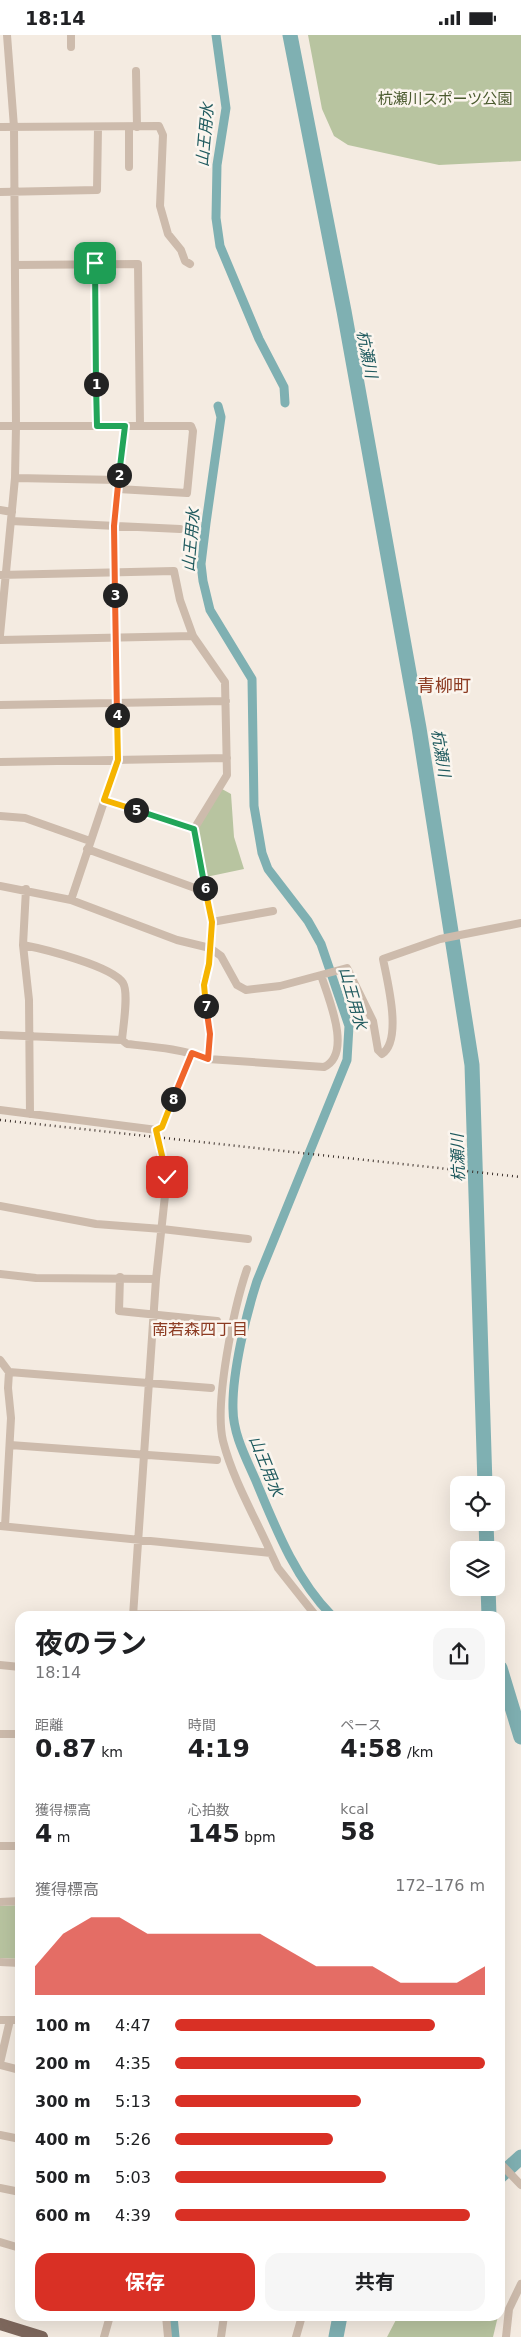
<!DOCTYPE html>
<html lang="ja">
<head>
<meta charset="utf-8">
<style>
	:root { --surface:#fff; --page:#f6f6f6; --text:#202124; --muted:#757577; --accent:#d93025 }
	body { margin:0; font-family:"DejaVu Sans","Noto Sans JP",sans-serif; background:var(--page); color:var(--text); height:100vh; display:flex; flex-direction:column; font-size:19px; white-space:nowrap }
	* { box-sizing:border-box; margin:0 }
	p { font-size:16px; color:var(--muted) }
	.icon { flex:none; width:28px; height:28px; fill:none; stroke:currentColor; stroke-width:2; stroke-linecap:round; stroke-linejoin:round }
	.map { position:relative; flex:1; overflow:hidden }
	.details { position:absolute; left:15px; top:1576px; width:490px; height:710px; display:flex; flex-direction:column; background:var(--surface); border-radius:15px; box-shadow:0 5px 20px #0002 }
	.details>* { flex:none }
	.controls { position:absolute; left:450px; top:1441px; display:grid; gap:10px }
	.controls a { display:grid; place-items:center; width:55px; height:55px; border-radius:10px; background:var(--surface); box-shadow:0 5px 20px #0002; font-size:25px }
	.pin { position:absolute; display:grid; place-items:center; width:42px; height:42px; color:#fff; margin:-21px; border-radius:10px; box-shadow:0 2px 8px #0006 }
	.km { position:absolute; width:25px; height:25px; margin:-12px; border-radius:50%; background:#222; color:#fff; font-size:14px; line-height:25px; text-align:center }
	.round { display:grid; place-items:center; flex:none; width:52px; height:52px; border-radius:15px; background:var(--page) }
	.summary { display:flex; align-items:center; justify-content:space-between; height:85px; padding:0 20px }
	h1 { font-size:28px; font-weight:700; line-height:38px }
	.figures { display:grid; grid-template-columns:repeat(3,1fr); gap:8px; height:85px; padding:5px 20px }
	.figures div { display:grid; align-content:center }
	.figures b { font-size:25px; font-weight:700 }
	.figures small { font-size:14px; font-weight:400 }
	.figures p { font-size:14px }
	.chart { height:140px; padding:10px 20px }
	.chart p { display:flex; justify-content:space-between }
	.chart svg { width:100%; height:90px; margin-top:5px; fill:var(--accent); opacity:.7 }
	.button { display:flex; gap:10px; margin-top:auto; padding:10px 20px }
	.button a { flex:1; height:58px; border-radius:15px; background:var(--accent); color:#fff; font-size:20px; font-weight:700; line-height:58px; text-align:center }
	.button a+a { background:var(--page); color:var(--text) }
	ul { padding:0 20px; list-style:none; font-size:16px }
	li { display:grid; grid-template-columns:80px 60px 1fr; align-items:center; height:38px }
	li i { height:12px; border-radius:6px; background:var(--accent) }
	.status { display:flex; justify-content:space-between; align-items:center; height:35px; padding:0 25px; background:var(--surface); direction:ltr }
	.status svg { height:14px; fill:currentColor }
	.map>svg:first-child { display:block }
</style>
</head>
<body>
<div class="status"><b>18:14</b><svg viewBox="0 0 49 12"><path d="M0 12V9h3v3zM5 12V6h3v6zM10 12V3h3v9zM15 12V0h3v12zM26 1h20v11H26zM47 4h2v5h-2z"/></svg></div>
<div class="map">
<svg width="521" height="2302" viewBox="0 0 521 2302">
	<rect width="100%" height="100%" fill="#f4ebe1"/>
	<!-- green -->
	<path fill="#b8c4a0" d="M308,0H521V126L439,130L348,110L334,101L322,74Z
		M222,754L231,759L234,802L244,834L206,842L196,794Z
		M20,1870V1924L0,1923V1871Z
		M398,2281H498L493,2302H387Z"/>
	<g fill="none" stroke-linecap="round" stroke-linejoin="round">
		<!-- canal -->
		<path stroke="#7fb0b2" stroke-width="9" d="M216,0L226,73L217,130L216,183L220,211L259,304L284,352L285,368
			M218,371L221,382L206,488L201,529L203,546L210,575L252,644L254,771L262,818L268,834L308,886L321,909L349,991L347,1025L257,1246C246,1280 232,1338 233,1374C233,1399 246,1423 256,1446C276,1494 295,1543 332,1581
			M173,2281L175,2302"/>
		<!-- river -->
		<path stroke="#7fb0b2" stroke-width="15" d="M290,0L344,276L419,693L472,1030L485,1450
			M486,1488L487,1515
			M488,1552L489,1581
			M500,1633L521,1702
			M500,2141L521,2122
			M336,2302L340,2281"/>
		<!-- street -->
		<path stroke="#cdbbac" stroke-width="8" d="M71,12V0
			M136,36L137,92
			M0,92L159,91L163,100L160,171L168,199L181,215L185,226L190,229
			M129,132V92
			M0,157L97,155L98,93
			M95,228L97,391
			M15,230L138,229L140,391
			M0,391H191L193,396L187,458L118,454
			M15,443L119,445
			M0,475L12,477
			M11,486L180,494
			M0,540L174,536L180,565L193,601L225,647L227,740L194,794L212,887L209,929L203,949L210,999L208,1024
			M0,600L15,443L16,391L14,92L7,0
			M0,605L193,601
			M0,670L226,666
			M0,727L227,723
			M104,765L194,794
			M0,781L25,783L90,806
			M87,814L206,857
			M0,851L71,865L177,905L210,913L221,921L237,950L246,955L280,951L347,933L373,986L378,1015L382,1019C403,1005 387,945 383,924L440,904L521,888
			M26,854L23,910L29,965L30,1079
			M71,865L118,725L114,491L125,391
			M212,887L273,876
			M0,1000L122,1005C123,992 129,958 123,948C112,931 44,914 23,910
			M122,1005L127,1009C155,1012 182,1014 208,1024L324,1032C353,1019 328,962 321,940
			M0,1075L157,1095
			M157,1095L161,1092L192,1018
			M0,1171L96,1189L162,1194L248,1204
			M247,1234C234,1272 214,1368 223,1406C233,1445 255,1482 271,1518
			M0,1239L36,1243L156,1244
			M120,1242L119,1276L217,1286
			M0,1325L9,1337L211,1353
			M10,1410L217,1425
			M0,1491L271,1518L278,1533L316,1581
			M5,1491L11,1383L8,1353L9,1337
			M133,1579L308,1580L313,1578
			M133,1581L156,1244L167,1142L161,1123L157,1095
			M0,1630L20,1632
			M0,1699H20
			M0,1811H20
			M0,1867L20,1866
			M0,1927L20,1928
			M0,1985H20
			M0,2028L10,1985
			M0,2030L20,2035
			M0,2100L20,2104
			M500,2128L521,2150
			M0,2153L20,2157
			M0,2207L20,2213
			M166,2281L168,2302
			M104,2302L110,2281
			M221,2302L224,2281
			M296,2302L302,2281
			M506,2302L509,2274L521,2249"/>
		<!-- primary -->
		<path stroke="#7d675c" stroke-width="12" d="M0,2289L42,2302"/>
		<!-- rail -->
		<path stroke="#3b302b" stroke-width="2.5" stroke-dasharray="1 4" stroke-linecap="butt" d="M0,1085L521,1142"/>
	</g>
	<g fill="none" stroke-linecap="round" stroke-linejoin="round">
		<defs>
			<path id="split-1" d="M95,228L96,349"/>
			<path id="split-2" d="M96,349L97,391H125L119,440"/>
			<path id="split-3" d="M115,560L114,491L119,440"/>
			<path id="split-4" d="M115,560L117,680"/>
			<path id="split-5" d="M117,680L118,725L104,765L136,775"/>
			<path id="split-6" d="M136,775L194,794L205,853"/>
			<path id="split-7" d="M205,853L212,887L209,929L204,950L206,971"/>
			<path id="split-8" d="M173,1064L192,1018L208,1024L210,999L206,971"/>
			<path id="split-9" d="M167,1142L156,1095L162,1092L173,1064"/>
		</defs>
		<!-- split-1 casing -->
		<use href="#split-1" stroke="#fff" stroke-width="10"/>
		<!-- split-2 casing -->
		<use href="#split-2" stroke="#fff" stroke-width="10"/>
		<!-- split-3 casing -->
		<use href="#split-3" stroke="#fff" stroke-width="10"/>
		<!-- split-4 casing -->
		<use href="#split-4" stroke="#fff" stroke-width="10"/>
		<!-- split-5 casing -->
		<use href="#split-5" stroke="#fff" stroke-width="10"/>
		<!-- split-6 casing -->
		<use href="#split-6" stroke="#fff" stroke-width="10"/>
		<!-- split-7 casing -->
		<use href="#split-7" stroke="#fff" stroke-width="10"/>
		<!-- split-8 casing -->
		<use href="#split-8" stroke="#fff" stroke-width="10"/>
		<!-- split-9 casing -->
		<use href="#split-9" stroke="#fff" stroke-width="10"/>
		<!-- split-1 -->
		<use href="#split-1" stroke="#22a559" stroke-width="6"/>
		<!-- split-2 -->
		<use href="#split-2" stroke="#22a559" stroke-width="6"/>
		<!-- split-3 -->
		<use href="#split-3" stroke="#f0652b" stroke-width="6"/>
		<!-- split-4 -->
		<use href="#split-4" stroke="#f0652b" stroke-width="6"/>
		<!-- split-5 -->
		<use href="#split-5" stroke="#f5b400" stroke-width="6"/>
		<!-- split-6 -->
		<use href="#split-6" stroke="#22a559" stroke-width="6"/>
		<!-- split-7 -->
		<use href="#split-7" stroke="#f5b400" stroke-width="6"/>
		<!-- split-8 -->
		<use href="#split-8" stroke="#f0652b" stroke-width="6"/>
		<!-- split-9 -->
		<use href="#split-9" stroke="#f5b400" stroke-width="6"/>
	</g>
	<g text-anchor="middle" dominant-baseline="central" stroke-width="5" stroke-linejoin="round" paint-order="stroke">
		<!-- park labels -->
		<g font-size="15" fill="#4a5a2e" stroke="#fbf5ee">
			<text x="445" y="64">杭瀬川スポーツ公園</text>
		</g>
		<!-- water labels -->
		<g font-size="16" font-style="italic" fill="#1f5a5e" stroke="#fbf5ee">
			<text transform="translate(205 100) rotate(-85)">山王用水</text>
			<text transform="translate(367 319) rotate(79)">杭瀬川</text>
			<text transform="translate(191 505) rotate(-85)">山王用水</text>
			<text transform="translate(441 718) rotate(81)">杭瀬川</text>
			<text transform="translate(353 963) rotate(74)">山王用水</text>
			<text transform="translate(458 1123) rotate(-92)">杭瀬川</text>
			<text transform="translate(266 1431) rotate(68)">山王用水</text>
		</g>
		<!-- neighbourhood labels -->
		<g font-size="16" fill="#8c3b22" stroke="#fbf5ee">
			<text x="200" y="1294">南若森四丁目</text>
		</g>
		<!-- quarter labels -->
		<g font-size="18" fill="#8c3b22" stroke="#fbf5ee">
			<text x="444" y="650">青柳町</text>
		</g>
	</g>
</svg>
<div class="controls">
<a><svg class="icon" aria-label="locate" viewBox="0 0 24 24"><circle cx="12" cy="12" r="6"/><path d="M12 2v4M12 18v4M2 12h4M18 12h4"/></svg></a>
<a><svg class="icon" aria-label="layers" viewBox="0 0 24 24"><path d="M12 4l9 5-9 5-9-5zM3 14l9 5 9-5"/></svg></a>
</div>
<div class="pin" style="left:95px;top:228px;background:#1e9e55"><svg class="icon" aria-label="arrive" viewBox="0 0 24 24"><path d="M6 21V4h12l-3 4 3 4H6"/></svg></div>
<div class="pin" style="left:167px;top:1142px;background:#d93025"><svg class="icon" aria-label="check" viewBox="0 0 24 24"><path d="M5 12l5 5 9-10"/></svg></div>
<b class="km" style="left:96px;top:349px">1</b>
<b class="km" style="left:119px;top:440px">2</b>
<b class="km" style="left:115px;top:560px">3</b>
<b class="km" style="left:117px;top:680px">4</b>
<b class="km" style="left:136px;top:775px">5</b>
<b class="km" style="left:205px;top:853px">6</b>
<b class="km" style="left:206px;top:971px">7</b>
<b class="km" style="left:173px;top:1064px">8</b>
<section class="details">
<div class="summary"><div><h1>夜のラン</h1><p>18:14</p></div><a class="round"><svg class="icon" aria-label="share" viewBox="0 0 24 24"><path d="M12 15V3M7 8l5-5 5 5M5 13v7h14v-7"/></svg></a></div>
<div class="figures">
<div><p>距離</p><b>0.87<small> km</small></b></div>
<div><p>時間</p><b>4:19</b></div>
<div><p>ペース</p><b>4:58<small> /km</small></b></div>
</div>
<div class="figures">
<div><p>獲得標高</p><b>4<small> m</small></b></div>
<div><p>心拍数</p><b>145<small> bpm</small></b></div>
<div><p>kcal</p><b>58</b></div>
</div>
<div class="chart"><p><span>獲得標高</span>172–176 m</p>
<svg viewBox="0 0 160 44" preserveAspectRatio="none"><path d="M0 44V30L10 14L20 6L30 6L40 14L50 14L60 14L70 14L80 14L90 22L100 30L110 30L120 30L130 38L140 38L150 38L160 30V44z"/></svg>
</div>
<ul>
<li><b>100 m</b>4:47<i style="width:84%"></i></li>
<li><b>200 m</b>4:35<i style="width:100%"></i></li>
<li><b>300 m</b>5:13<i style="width:60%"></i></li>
<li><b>400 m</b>5:26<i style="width:51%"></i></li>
<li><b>500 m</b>5:03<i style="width:68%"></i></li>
<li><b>600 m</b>4:39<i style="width:95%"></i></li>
</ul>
<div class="button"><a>保存</a><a>共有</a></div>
</section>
</div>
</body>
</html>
